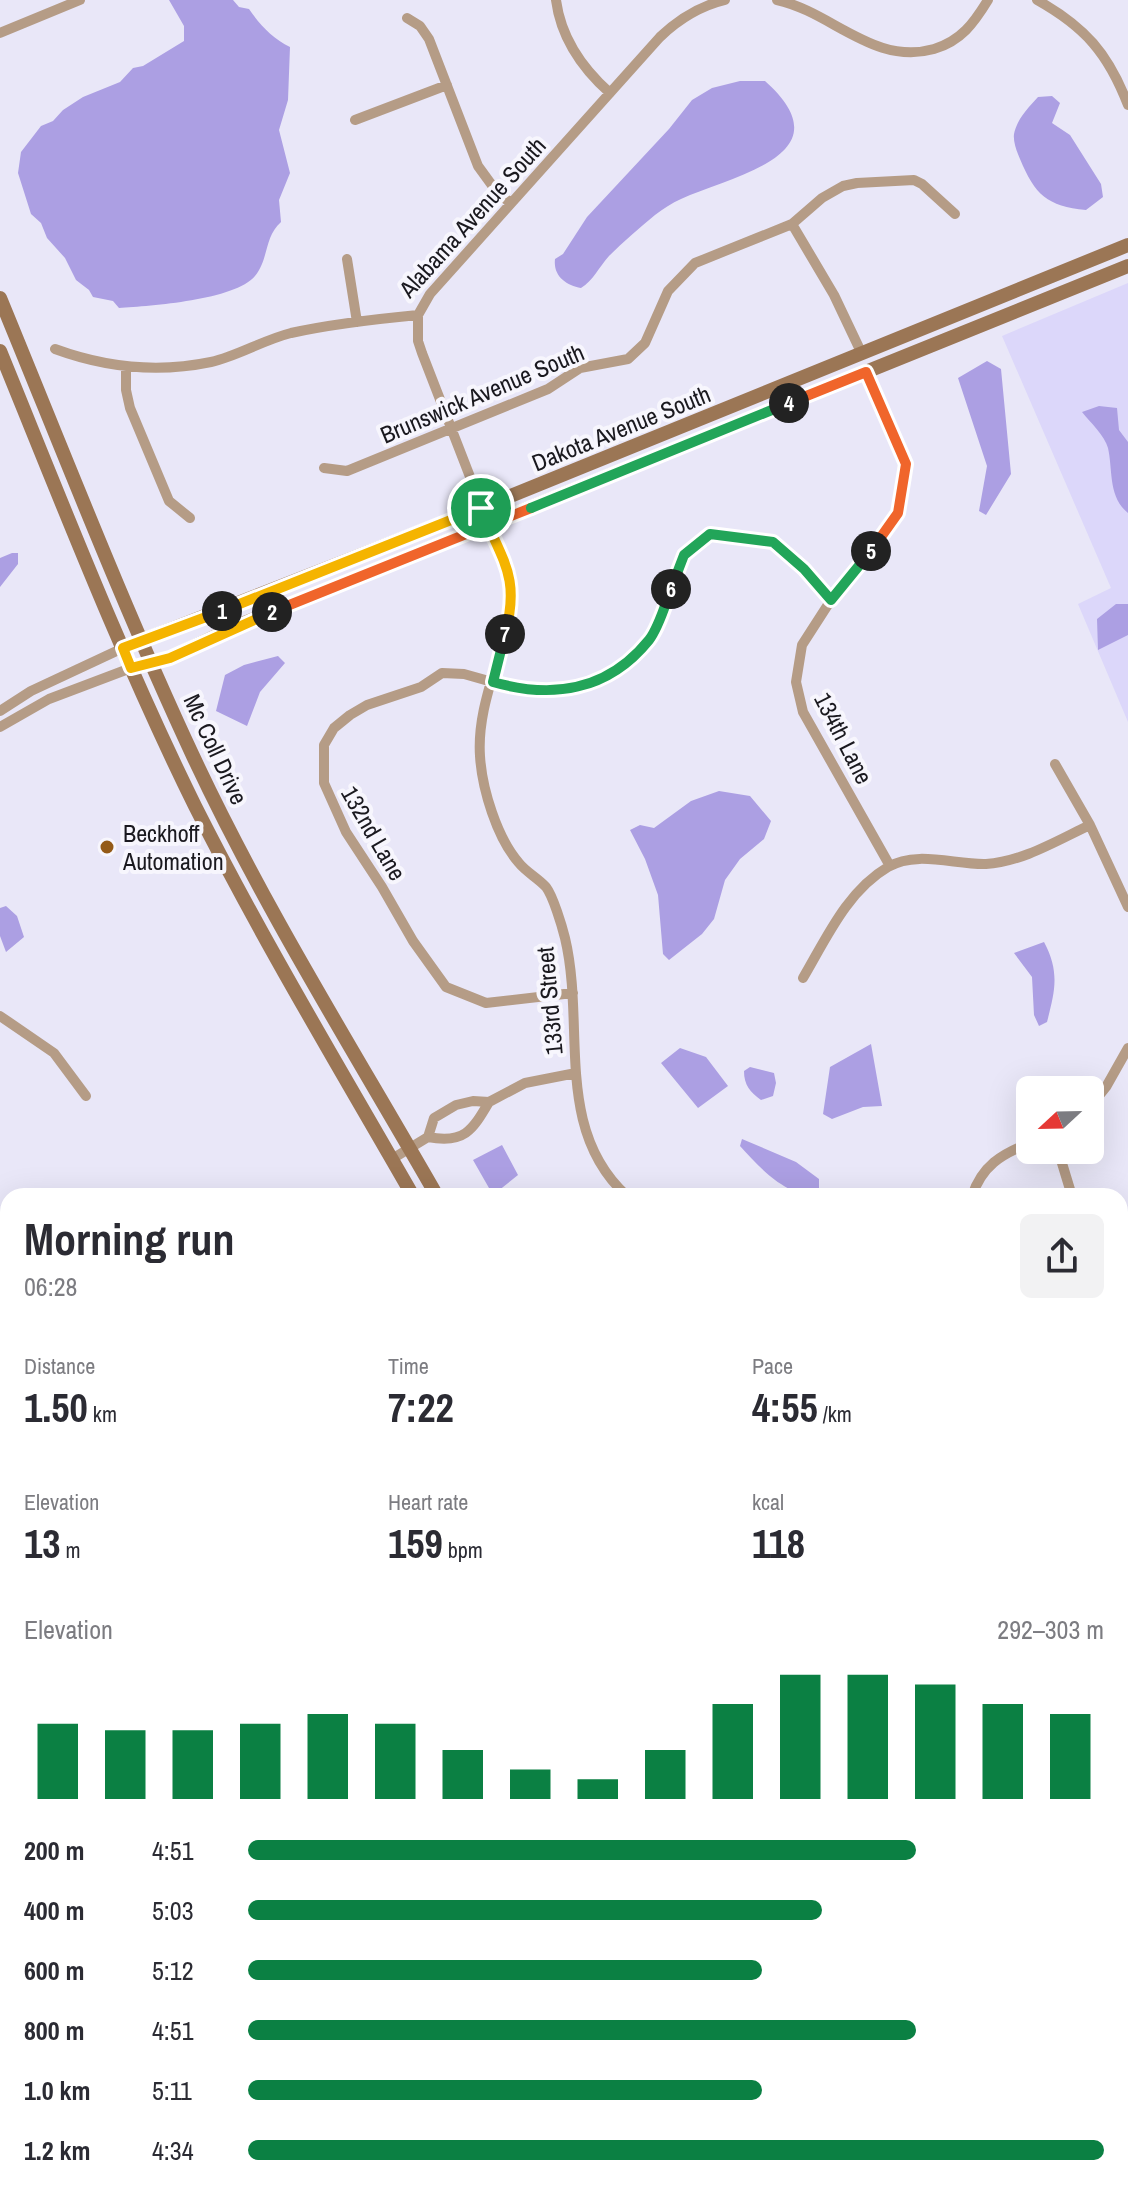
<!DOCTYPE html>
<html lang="en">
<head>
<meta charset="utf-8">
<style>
	:root { --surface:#fff; --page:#f2f2f3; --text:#2b2b33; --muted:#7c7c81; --accent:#0b8043 }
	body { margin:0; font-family:"Archivo Narrow",sans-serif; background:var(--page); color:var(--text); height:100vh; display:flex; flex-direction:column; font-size:30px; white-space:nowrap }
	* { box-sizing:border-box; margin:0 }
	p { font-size:26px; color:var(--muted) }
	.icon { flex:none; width:44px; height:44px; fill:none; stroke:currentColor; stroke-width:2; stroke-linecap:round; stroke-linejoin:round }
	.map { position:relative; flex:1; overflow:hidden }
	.panel { position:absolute; left:0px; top:1188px; width:1128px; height:1008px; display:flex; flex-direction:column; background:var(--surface); border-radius:24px 24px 0 0; box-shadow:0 8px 32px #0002 }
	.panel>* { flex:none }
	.needle { width:52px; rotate:248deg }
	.fabs { position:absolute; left:1016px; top:1076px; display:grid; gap:16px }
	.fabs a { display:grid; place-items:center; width:88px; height:88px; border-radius:12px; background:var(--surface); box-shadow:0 8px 32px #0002; font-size:40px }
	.pin { position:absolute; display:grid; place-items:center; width:68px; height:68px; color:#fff; margin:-34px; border:4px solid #fff; border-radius:50%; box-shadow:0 2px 8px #0007 }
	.km { position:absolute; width:40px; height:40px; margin:-20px; border-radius:50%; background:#222; color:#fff; font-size:22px; line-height:40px; text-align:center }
	.round { display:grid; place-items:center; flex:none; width:84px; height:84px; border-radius:12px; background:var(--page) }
	.headline { display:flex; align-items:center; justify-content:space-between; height:136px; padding:0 24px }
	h1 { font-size:44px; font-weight:700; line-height:60px }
	.stats { display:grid; grid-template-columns:repeat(3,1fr); gap:12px; height:136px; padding:8px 24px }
	.stats div { display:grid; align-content:center }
	.stats b { font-size:40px; font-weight:700 }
	.stats small { font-size:22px; font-weight:400 }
	.stats p { font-size:22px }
	.chart { height:224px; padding:16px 24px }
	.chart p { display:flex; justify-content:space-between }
	.chart svg { width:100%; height:144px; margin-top:8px; stroke:var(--accent); stroke-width:6 }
	ul { padding:0 24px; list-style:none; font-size:26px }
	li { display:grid; grid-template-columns:128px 96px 1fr; align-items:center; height:60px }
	li i { height:20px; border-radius:10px; background:var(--accent) }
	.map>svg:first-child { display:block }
</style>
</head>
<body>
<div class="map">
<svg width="1128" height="2196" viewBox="0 0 1128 2196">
	<rect width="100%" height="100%" fill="#e9e7f8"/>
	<!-- green -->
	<path fill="#dcd7fa" d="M1128,283V722L1078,604L1111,588L1002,336Z"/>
	<!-- forest -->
	<path fill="#b0a3e7" d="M0,1749L8,1768V2188H189L192,2196H0Z"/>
	<!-- water -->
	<path fill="#ac9fe3" d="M169,0H233L239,7L249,9C259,24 273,39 290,47L288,100L279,130L290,173L279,200L281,222C264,237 269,259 255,276C235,300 151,306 119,308L113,301L93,297L89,290L76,280L65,258L47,238L41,223L31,214L18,173L21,152L41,126L53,121L63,110L83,97L120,82L133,68L143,66L184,41V26Z
		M740,81H765C848,155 733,175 681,199C672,203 663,209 655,215C639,228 623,242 609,256C599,267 593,281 581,288C566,285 553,276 555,259L563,254L587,217L669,129L692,100L712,88Z
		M1052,96L1060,103L1052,123L1070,135L1101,184L1103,197L1086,210C1047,206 1035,195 1020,159C1017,152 1013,142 1014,134C1017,119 1028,108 1038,97Z
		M987,361L1001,369L1011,474L986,515L979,511L987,466L958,378Z
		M1099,406L1117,408L1119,430L1128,442V513C1108,497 1113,470 1108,448C1105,436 1090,422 1082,412Z
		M12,553H18V564L0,587V558Z
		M1116,604H1128V635L1098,650L1097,619Z
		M278,656L285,663L260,692L247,726L216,711L225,675L244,665Z
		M719,791L750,796L771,821L764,839L740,859L725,880L714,919L702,934L669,960L663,954L658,895L645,859L630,830L640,825L654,828L691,801Z
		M6,906L17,916L24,937L6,952L0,936V908Z
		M1044,942C1060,972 1055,991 1047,1022L1039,1026L1034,1015L1032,977L1014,953Z
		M871,1044L882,1106L863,1107L832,1119L823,1114L830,1067Z
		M680,1048L706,1057L728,1086L698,1108L661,1063Z
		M750,1067L774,1073L776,1083L773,1096L761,1100C750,1092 744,1085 744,1071Z
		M742,1139L796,1162L819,1179V1196C785,1196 761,1169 740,1146Z
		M502,1145L518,1175L493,1195L473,1160Z"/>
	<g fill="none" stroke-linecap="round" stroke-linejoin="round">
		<!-- street -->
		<path stroke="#b59c86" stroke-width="10" d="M556,0C561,38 583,69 610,93
			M777,0C832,12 874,66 934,49C961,41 974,23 988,0
			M1037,0C1085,27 1108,53 1128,105
			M407,18L420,26L429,39L478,166L494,188L510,203
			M0,33L80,0
			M355,120L447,85
			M792,224L834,295L862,354
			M347,259L357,322
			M418,315V341L422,353L512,585C511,643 476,698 480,756C482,789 497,838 519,863C526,872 538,878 546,887C553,896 562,926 565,938C586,1026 553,1129 627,1196
			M55,349C104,367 158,373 211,362C238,356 263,340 291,333C332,324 376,319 418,315L430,294L660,37C679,19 700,6 725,0
			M126,367V390L130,408L169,501L190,518
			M866,372L906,464L898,513L862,563L831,600L802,645L796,682L803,712L890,866
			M324,468L347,471L548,389L580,368L628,359L645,343L668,291L695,263L792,224L822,198L843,186L857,183L914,180L922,184L955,214
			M0,711L31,691L123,648
			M0,727L49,699L131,668
			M1055,764L1090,825L1128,907
			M803,978C826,939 847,891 888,867C917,850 955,865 986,864C1022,862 1058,840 1090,825
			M573,993L486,1003L446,987L413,941L382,887L346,832L324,783V745L334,728L350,715L367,705L421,687L442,673L464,674L517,689L552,692L580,688L622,666L650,639L684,555L710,534L773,542L804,569L831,600
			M0,1016L54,1053L86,1096
			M489,1102C472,1131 464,1144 428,1137L434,1118L456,1105L473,1101L489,1102L525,1083L576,1073
			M1090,1107L1106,1087L1128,1048
			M1058,1150L1072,1196
			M392,1159L428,1137
			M972,1196C982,1166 1001,1154 1030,1143
			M1120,1238L1128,1235
			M1120,1324L1128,1348
			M1120,1446L1128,1425
			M1120,1797L1128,1795
			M995,2188L996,2196
			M1033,2196L1089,2190L1111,2196"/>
		<!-- secondary -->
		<path stroke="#9b7655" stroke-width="14" d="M0,298C63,451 123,606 193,756C264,908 354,1051 437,1196
			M0,351C62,503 122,658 195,806C262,939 339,1067 413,1196
			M123,648L481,508L1128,245
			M131,668L170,658L237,626L1128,266
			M1120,1689L1128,1695
			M1120,1714L1128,1721"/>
	</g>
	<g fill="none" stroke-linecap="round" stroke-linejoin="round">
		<defs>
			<path id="split-1" d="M222,611L481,508"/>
			<path id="split-2" d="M222,611L123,648L131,668L170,658L272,612"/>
			<path id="split-3" d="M272,612L531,508"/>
			<path id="split-4" d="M531,508L789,403"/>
			<path id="split-5" d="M789,403L866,372L906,464L898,513L871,551"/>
			<path id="split-6" d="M671,589L684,555L710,534L773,542L804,569L831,600L871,551"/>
			<path id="split-7" d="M505,634L493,682C552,699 608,691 649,640C659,627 665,605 671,589"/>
			<path id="split-8" d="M481,508C501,560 521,575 505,634"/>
		</defs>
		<!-- split-1 casing -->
		<use href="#split-1" stroke="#fff" stroke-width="16"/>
		<!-- split-2 casing -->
		<use href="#split-2" stroke="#fff" stroke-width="16"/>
		<!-- split-3 casing -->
		<use href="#split-3" stroke="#fff" stroke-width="16"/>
		<!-- split-4 casing -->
		<use href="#split-4" stroke="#fff" stroke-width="16"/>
		<!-- split-5 casing -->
		<use href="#split-5" stroke="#fff" stroke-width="16"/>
		<!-- split-6 casing -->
		<use href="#split-6" stroke="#fff" stroke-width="16"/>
		<!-- split-7 casing -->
		<use href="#split-7" stroke="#fff" stroke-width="16"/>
		<!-- split-8 casing -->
		<use href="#split-8" stroke="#fff" stroke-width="16"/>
		<!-- split-1 -->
		<use href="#split-1" stroke="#f5b400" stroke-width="10"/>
		<!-- split-2 -->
		<use href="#split-2" stroke="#f5b400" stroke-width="10"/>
		<!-- split-3 -->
		<use href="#split-3" stroke="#f0652b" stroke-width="10"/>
		<!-- split-4 -->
		<use href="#split-4" stroke="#22a559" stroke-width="10"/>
		<!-- split-5 -->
		<use href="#split-5" stroke="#f0652b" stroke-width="10"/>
		<!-- split-6 -->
		<use href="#split-6" stroke="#22a559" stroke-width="10"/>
		<!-- split-7 -->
		<use href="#split-7" stroke="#22a559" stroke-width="10"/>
		<!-- split-8 -->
		<use href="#split-8" stroke="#f5b400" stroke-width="10"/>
	</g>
	<!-- markers -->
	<circle fill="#945a17" stroke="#f7f6fd" stroke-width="3" cx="107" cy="847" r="8"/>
	<g text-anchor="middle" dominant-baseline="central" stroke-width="8" stroke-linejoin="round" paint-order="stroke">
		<!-- street labels -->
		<g font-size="24" fill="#1a191f" stroke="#f7f6fd">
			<text transform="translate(472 217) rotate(-48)">Alabama Avenue South</text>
			<text transform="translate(482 393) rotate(-23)">Brunswick Avenue South</text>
			<text transform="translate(621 428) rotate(-22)">Dakota Avenue South</text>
			<text transform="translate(844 738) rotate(63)">134th Lane</text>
			<text transform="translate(216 749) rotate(65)">Mc Coll Drive</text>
			<text transform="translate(374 833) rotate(60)">132nd Lane</text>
			<text transform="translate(549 1001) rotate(-95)">133rd Street</text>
		</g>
		<!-- poi labels -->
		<g font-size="24" fill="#1a191f" stroke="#f7f6fd" text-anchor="start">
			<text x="123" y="833">Beckhoff<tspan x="123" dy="28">Automation</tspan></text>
		</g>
	</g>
</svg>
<div class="fabs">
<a><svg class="needle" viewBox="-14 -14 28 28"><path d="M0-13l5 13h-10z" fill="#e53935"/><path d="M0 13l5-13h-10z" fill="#7c7c81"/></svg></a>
</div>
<div class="pin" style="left:481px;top:508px;background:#1e9e55"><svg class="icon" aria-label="arrive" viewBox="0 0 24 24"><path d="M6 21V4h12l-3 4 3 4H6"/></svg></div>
<b class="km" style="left:222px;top:611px">1</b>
<b class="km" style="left:272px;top:612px">2</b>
<b class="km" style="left:789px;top:403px">4</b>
<b class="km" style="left:871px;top:551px">5</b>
<b class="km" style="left:671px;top:589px">6</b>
<b class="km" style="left:505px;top:634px">7</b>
<section class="panel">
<div class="headline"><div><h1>Morning run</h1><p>06:28</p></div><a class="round"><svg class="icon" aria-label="share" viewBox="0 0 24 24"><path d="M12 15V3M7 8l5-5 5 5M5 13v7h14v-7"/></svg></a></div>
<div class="stats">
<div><p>Distance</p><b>1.50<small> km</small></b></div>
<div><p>Time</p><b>7:22</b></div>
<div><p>Pace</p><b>4:55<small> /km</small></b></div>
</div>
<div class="stats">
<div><p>Elevation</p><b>13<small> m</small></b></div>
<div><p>Heart rate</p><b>159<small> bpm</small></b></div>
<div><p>kcal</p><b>118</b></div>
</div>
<div class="chart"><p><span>Elevation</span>292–303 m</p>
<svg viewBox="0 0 160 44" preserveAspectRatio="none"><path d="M5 44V21M15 44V23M25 44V23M35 44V21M45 44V18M55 44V21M65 44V29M75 44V35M85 44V38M95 44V29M105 44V15M115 44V6M125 44V6M135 44V9M145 44V15M155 44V18"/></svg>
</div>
<ul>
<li><b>200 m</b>4:51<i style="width:78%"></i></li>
<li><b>400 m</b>5:03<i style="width:67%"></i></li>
<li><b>600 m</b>5:12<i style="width:60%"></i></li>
<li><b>800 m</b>4:51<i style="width:78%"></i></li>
<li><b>1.0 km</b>5:11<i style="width:60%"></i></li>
<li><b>1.2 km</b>4:34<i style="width:100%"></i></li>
</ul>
</section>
</div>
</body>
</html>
